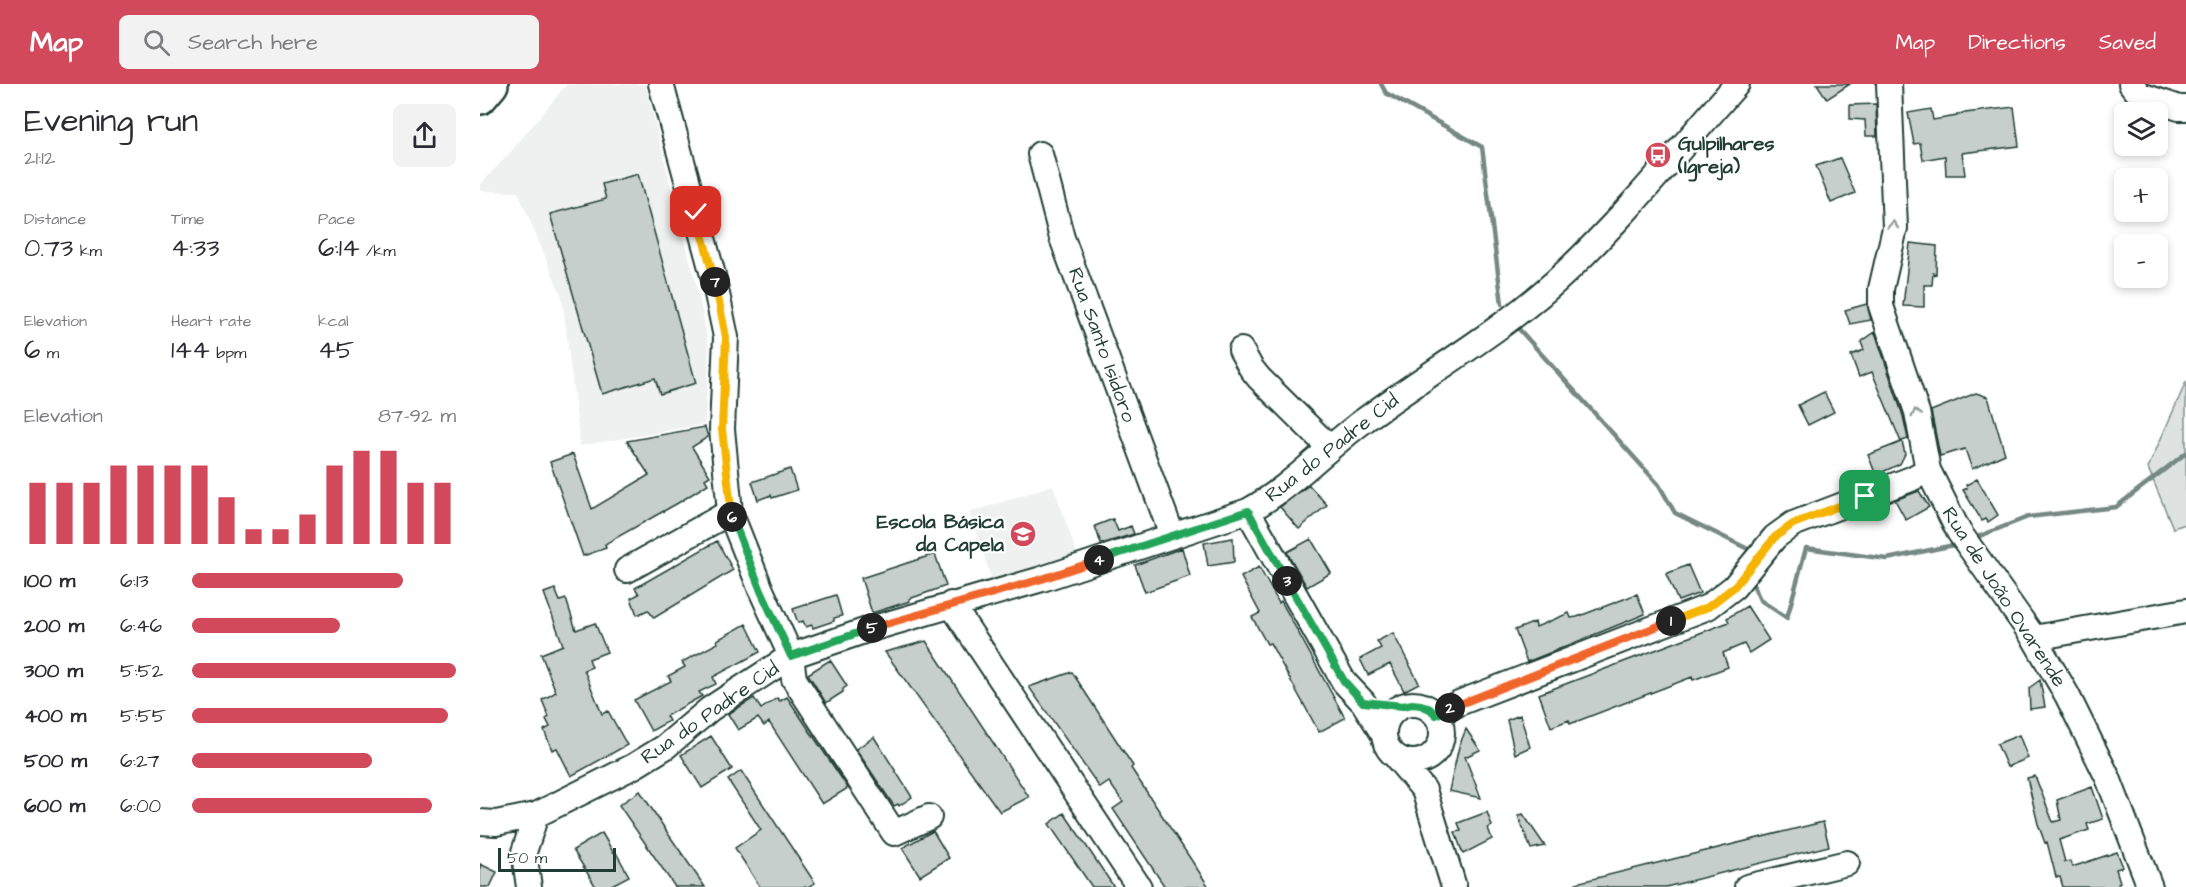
<!DOCTYPE html>
<html lang="en">
<head>
<meta charset="utf-8">
<style>
	:root { --surface:#fff; --page:#f2f2f3; --text:#2b2b33; --muted:#7c7c81; --accent:#d1495b }
	body { margin:0; font-family:"Architects Daughter",sans-serif; background:var(--page); color:var(--text); height:100vh; display:flex; flex-direction:column; font-size:22px; white-space:nowrap }
	* { box-sizing:border-box; margin:0 }
	p { font-size:20px; color:var(--muted) }
	.icon { flex:none; width:33px; height:33px; fill:none; stroke:currentColor; stroke-width:2; stroke-linecap:round; stroke-linejoin:round }
	.map { position:relative; flex:1; overflow:hidden }
	.panel { display:flex; flex-direction:column; background:var(--surface); width:480px }
	.panel>* { flex:none }
	.buttons { position:absolute; left:1634px; top:18px; display:grid; gap:12px }
	.buttons a { display:grid; place-items:center; width:54px; height:54px; border-radius:9px; background:var(--surface); box-shadow:0 3px 9px #0003; font-size:30px }
	.scale { position:absolute; left:18px; bottom:15px; width:118px; box-sizing:border-box; padding-left:6px; border:3px solid #1f3d34; border-top:0; font-size:16px; line-height:21px; white-space:nowrap; color:#1f3d34; -webkit-text-stroke:4px #fff; paint-order:stroke }
	.pin { position:absolute; display:grid; place-items:center; width:51px; height:51px; color:#fff; margin:-26px; border-radius:12px; box-shadow:0 3px 9px #0006 }
	.km { position:absolute; width:30px; height:30px; margin:-15px; border-radius:50%; background:#222; color:#fff; font-size:16px; line-height:30px; text-align:center }
	.round { display:grid; place-items:center; flex:none; width:63px; height:63px; border-radius:9px; background:var(--page) }
	.summary { display:flex; align-items:center; justify-content:space-between; height:102px; padding:0 24px }
	h1 { font-size:33px; font-weight:600; line-height:45px }
	.metrics { display:grid; grid-template-columns:repeat(3,1fr); gap:9px; height:102px; padding:6px 24px }
	.metrics div { display:grid; align-content:center }
	.metrics b { font-size:26px; font-weight:600 }
	.metrics small { font-size:16px; font-weight:400 }
	.metrics p { font-size:16px }
	.chart { height:168px; padding:12px 24px }
	.chart p { display:flex; justify-content:space-between }
	.chart svg { width:100%; height:108px; margin-top:6px; stroke:var(--accent); stroke-width:6 }
	ul { padding:0 24px; list-style:none; font-size:20px }
	li { display:grid; grid-template-columns:96px 72px 1fr; align-items:center; height:45px }
	li i { height:15px; border-radius:8px; background:var(--accent) }
	header { display:flex; align-items:center; gap:36px; box-sizing:border-box; height:84px; padding:0 30px; background:var(--accent); color:#fff }
	header strong { font-size:28px }
	nav { display:flex; gap:33px; margin-inline-start:auto; font-size:21px }
	.search { width:420px; height:54px; background:var(--page); display:flex; align-items:center; gap:15px; box-sizing:border-box; padding:0 21px; border-radius:9px; color:var(--muted); font-size:22px }
	main { display:flex; flex:1; min-height:0 }
	.map>svg:first-child { display:block }
</style>
</head>
<body>
<header>
<strong>Map</strong>
<div class="search"><svg class="icon" aria-label="search" viewBox="0 0 24 24"><circle cx="10" cy="10" r="6"/><path d="M15 15l6 6"/></svg>Search here</div>
<nav><a>Map</a><a>Directions</a><a>Saved</a></nav>
</header>
<main>
<section class="panel">
<div class="summary"><div><h1>Evening run</h1><p>21:12</p></div><a class="round"><svg class="icon" aria-label="share" viewBox="0 0 24 24"><path d="M12 15V3M7 8l5-5 5 5M5 13v7h14v-7"/></svg></a></div>
<div class="metrics">
<div><p>Distance</p><b>0.73<small> km</small></b></div>
<div><p>Time</p><b>4:33</b></div>
<div><p>Pace</p><b>6:14<small> /km</small></b></div>
</div>
<div class="metrics">
<div><p>Elevation</p><b>6<small> m</small></b></div>
<div><p>Heart rate</p><b>144<small> bpm</small></b></div>
<div><p>kcal</p><b>45</b></div>
</div>
<div class="chart"><p><span>Elevation</span>87–92 m</p>
<svg viewBox="0 0 160 44" preserveAspectRatio="none"><path d="M5 44V19M15 44V19M25 44V19M35 44V12M45 44V12M55 44V12M65 44V12M75 44V25M85 44V38M95 44V38M105 44V32M115 44V12M125 44V6M135 44V6M145 44V19M155 44V19"/></svg>
</div>
<ul>
<li><b>100 m</b>6:13<i style="width:80%"></i></li>
<li><b>200 m</b>6:46<i style="width:56%"></i></li>
<li><b>300 m</b>5:52<i style="width:100%"></i></li>
<li><b>400 m</b>5:55<i style="width:97%"></i></li>
<li><b>500 m</b>6:27<i style="width:68%"></i></li>
<li><b>600 m</b>6:00<i style="width:91%"></i></li>
</ul>
</section>
<div class="map">
<svg width="1706" height="803" viewBox="0 0 1706 803">
	<rect width="100%" height="100%" fill="#fff"/>
	<filter id="ink" filterUnits="userSpaceOnUse"><feTurbulence type="fractalNoise" baseFrequency=".0167" numOctaves="2"/><feDisplacementMap in="SourceGraphic" scale="12" xChannelSelector="R" yChannelSelector="G"/><feConvolveMatrix kernelMatrix="1 2 1 2 8 2 1 2 1" color-interpolation-filters="sRGB"/></filter>
	<g filter="url(#ink)">
		<!-- built -->
		<path fill="#eef1f0" d="M87,0H165L219,212L229,264L225,340L100,362L82,213L38,108L0,107V101L28,71Z
			M573,401L597,470L512,495L489,429Z"/>
		<!-- green -->
		<path fill="#dee3e2" stroke="#7e908b" stroke-width="1.5" d="M1706,298V440L1693,444L1668,384Z"/>
		<g fill="none" stroke-linecap="round" stroke-linejoin="round">
			<!-- stream -->
			<path stroke="#758883" stroke-width="4.5" d="M901,0L906,9L1002,63L1022,220
				M1038,244L1179,401L1195,429L1270,466
				M1495,454L1548,433L1636,423L1706,369
				M1273,500L1280,516L1307,534L1326,464L1407,475L1474,461"/>
		</g>
		<!-- building -->
		<path fill="#c7cfcc" stroke="#1f3d34" stroke-width="1.5" d="M1337,0H1370L1347,15Z
			M1396,20L1397,52H1386L1385,36L1370,35V21Z
			M1534,23L1539,62L1482,69L1485,91H1466L1465,72L1443,76L1440,59L1434,60L1428,29L1451,25L1453,36L1477,32V30Z
			M1360,74L1375,109L1351,119L1336,82Z
			M158,90L216,299L180,310L175,294L122,310L70,130L126,115L122,100Z
			M1430,159L1457,162L1456,190L1453,189L1452,201H1444V223L1423,222Z
			M1387,220L1391,236L1370,240L1365,226Z
			M1395,248L1423,332L1428,355L1422,357L1425,370L1420,380L1396,391L1388,371L1421,358L1392,288L1379,293L1371,271L1384,266L1381,258Z
			M1344,308L1354,328L1328,341L1318,321Z
			M1496,309L1508,313L1525,370L1492,385L1485,365L1460,372L1451,327Z
			M225,343L228,353L212,363L230,392L225,395L228,400L198,419L125,460L126,464L103,472L70,378L93,370L112,425L169,391L147,357Z
			M310,385L317,406L292,414L291,411L278,416L272,398Z
			M1497,395L1518,431L1508,438L1506,435L1502,437L1483,406L1487,404L1486,401Z
			M829,401L847,421L819,445L800,423Z
			M1439,407L1449,423L1426,436L1415,416Z
			M633,435L638,447L651,442L654,450L621,460L615,442Z
			M753,454L754,478L728,482L724,459Z
			M831,455L851,489L827,503L807,468Z
			M237,457L253,486L174,534L168,526L157,531L151,514L159,510L155,504Z
			M702,464L710,492L665,508L655,481Z
			M455,470L466,502L429,515L430,517L392,529L381,494Z
			M1208,481L1220,509L1198,517L1186,490Z
			M779,483L799,519L801,517L865,634L839,648L790,559L787,560L772,533L780,529L761,493Z
			M75,505L80,517L86,515L96,546L115,539L127,568L109,575L112,583L104,586L122,630L128,627L147,661L91,692L77,664L72,666L64,646L70,643L66,635L69,633L62,616L76,608L61,570L83,561L64,509Z
			M1157,510L1165,530L1047,578L1035,546L1055,538L1056,543L1089,529L1091,534L1097,533Z
			M356,511L362,532L354,534V537L333,544L332,541L326,543L323,537L318,539L313,525Z
			M1267,522L1289,556L1269,569L1264,560L1243,569L1248,583L1213,596L1212,593L1090,640L1089,636L1071,643L1059,610L1249,538L1247,534Z
			M266,540L280,568L233,593L236,600L219,608L222,612L186,632L189,637L171,647L154,616L191,597L188,592L205,583L202,578L238,559L237,556Z
			M913,549L939,599L924,607L910,580L888,591L880,575L901,564L897,557Z
			M446,557L549,713L520,728L405,568Z
			M350,576L367,602L363,605V608L346,619L328,590Z
			M592,588L653,682L651,684L729,803H685L633,725L643,718L629,698L620,704L549,603Z
			M1560,596L1565,623L1550,625L1549,604Z
			M307,613L368,704L342,720L289,638L284,642L278,634L258,646L248,630L274,614L281,625L297,614L300,617Z
			M1040,631L1050,663L1035,670L1027,636Z
			M986,645L1000,666L985,673L1001,714L969,707L980,658V660Z
			M1539,651L1548,674L1527,683L1517,660Z
			M231,652L252,685L222,704L201,671Z
			M394,653L432,713L419,722L418,720L414,722L376,665Z
			M261,687L335,799L328,803H280L255,764L281,746L248,696Z
			M1555,692L1573,738L1581,736L1577,716L1612,703L1623,735L1607,740L1609,746L1579,756L1585,778L1590,777L1592,783L1637,768L1643,783L1636,785L1640,798L1638,799L1639,803H1583L1580,793H1576L1567,758L1565,759L1558,740L1547,694Z
			M160,707L189,751L225,803H195L139,721Z
			M1007,728L1012,742L1008,744L1012,755L983,770L975,748L981,747L978,739Z
			M584,729L599,751L634,803H612L569,740Z
			M1043,730L1065,762L1051,765L1038,732Z
			M1343,738L1349,762L1186,803H1096V799Z
			M453,747L469,774L440,792L422,764Z
			M122,749L133,768L135,767L149,792L128,803H116L93,766Z
			M0,780L17,788L10,803H0Z"/>
		<g fill="none" stroke-linecap="round" stroke-linejoin="round">
			<defs>
				<path id="minor" d="M181,0L233,191L246,253L242,345L250,428L281,506L311,572L314,595L414,749L449,733
					M1409,0L1415,144L1401,205V222L1437,328L1448,386L1479,448L1554,554L1587,611L1628,694L1670,803
					M1651,0L1660,11L1699,24H1706
					M560,70L582,154L692,451
					M761,266L771,284L779,294L850,364
					M768,427L864,598L883,618L904,651
					M147,486L250,428
					M471,520L659,803
					M1554,554L1706,527
					M904 649a29 29 0 1 1 58 0a29 29 0 1 1-58 0Z
					M956,631L979,619L1228,523L1254,503L1295,453L1313,440L1431,395L1448,386
					M917,674L944,706L974,803
					M0,738L16,739L56,731L154,682L185,663L230,625L311,572L387,546L562,495L768,427C810,404 843,367 882,338C949,288 1025,246 1086,188C1147,130 1201,63 1257,0
					M49,803L44,768L56,731
					M1267,803L1367,779"/>
				<path id="highway" d="M0,13L11,0"/>
			</defs>
			<!-- minor casing -->
			<use href="#minor" stroke="#1f3d34" stroke-width="28"/>
			<!-- highway casing -->
			<use href="#highway" stroke="#1f3d34" stroke-width="38"/>
			<!-- minor -->
			<use href="#minor" stroke="#fff" stroke-width="24"/>
			<!-- highway -->
			<use href="#highway" stroke="#fff" stroke-width="33"/>
		</g>
		<!-- one-way arrows -->
		<defs><path id="oneway-chevron" d="M-2-3.5L2.5 0L-2 3.5" fill="none" stroke-width="1.6" stroke-linecap="round" stroke-linejoin="round" transform="scale(1.5)"/></defs>
		<g stroke="#8f9e9a">
			<use href="#oneway-chevron" transform="translate(1413 141) rotate(-87)"/>
			<use href="#oneway-chevron" transform="translate(1436 329) rotate(-104)"/>
		</g>
	</g>
	<g fill="none" stroke-linecap="round" stroke-linejoin="round" filter="url(#ink)">
		<defs>
			<path id="split-1" d="M1191,537L1228,523L1254,503L1295,453L1313,440L1385,412"/>
			<path id="split-2" d="M970,624L1191,537"/>
			<path id="split-3" d="M807,497L864,597L883,618L923,622L932,620L941,621L950,625L956,631L970,624"/>
			<path id="split-4" d="M619,476L768,427L807,497"/>
			<path id="split-5" d="M392,544L562,495L619,476"/>
			<path id="split-6" d="M252,433L281,507L311,572L392,544"/>
			<path id="split-7" d="M235,198L246,253L242,345L252,433"/>
			<path id="split-8" d="M216,128L235,198"/>
		</defs>
		<!-- split-1 casing -->
		<use href="#split-1" stroke="#fff" stroke-width="12"/>
		<!-- split-2 casing -->
		<use href="#split-2" stroke="#fff" stroke-width="12"/>
		<!-- split-3 casing -->
		<use href="#split-3" stroke="#fff" stroke-width="12"/>
		<!-- split-4 casing -->
		<use href="#split-4" stroke="#fff" stroke-width="12"/>
		<!-- split-5 casing -->
		<use href="#split-5" stroke="#fff" stroke-width="12"/>
		<!-- split-6 casing -->
		<use href="#split-6" stroke="#fff" stroke-width="12"/>
		<!-- split-7 casing -->
		<use href="#split-7" stroke="#fff" stroke-width="12"/>
		<!-- split-8 casing -->
		<use href="#split-8" stroke="#fff" stroke-width="12"/>
		<!-- split-1 -->
		<use href="#split-1" stroke="#f5b400" stroke-width="8"/>
		<!-- split-2 -->
		<use href="#split-2" stroke="#f0652b" stroke-width="8"/>
		<!-- split-3 -->
		<use href="#split-3" stroke="#22a559" stroke-width="8"/>
		<!-- split-4 -->
		<use href="#split-4" stroke="#22a559" stroke-width="8"/>
		<!-- split-5 -->
		<use href="#split-5" stroke="#f0652b" stroke-width="8"/>
		<!-- split-6 -->
		<use href="#split-6" stroke="#22a559" stroke-width="8"/>
		<!-- split-7 -->
		<use href="#split-7" stroke="#f5b400" stroke-width="8"/>
		<!-- split-8 -->
		<use href="#split-8" stroke="#f5b400" stroke-width="8"/>
	</g>
	<!-- icons -->
	<defs>
		<symbol id="bus-disc" viewBox="-11 -11 22 22"><circle r="9.5" fill="#d1495b" stroke="#fff"/><path d="M-5-6H5V4H4V6H2V4H-2V6H-4V4H-5ZM-3.5-4V0h7V-4ZM-3.5 1.2v1.5H-2V1.2ZM2 1.2v1.5H3.5V1.2Z" fill="#fff"/></symbol>
		<symbol id="school-disc" viewBox="-11 -11 22 22"><circle r="9.5" fill="#d1495b" stroke="#fff"/><path d="M0-5L7-2L0 1L-7-2ZM-4 1L0 2.5L4 1V4Q0 6-4 4Z" fill="#fff"/></symbol>
	</defs>
	<g fill-rule="evenodd">
		<use href="#bus-disc" x="1163" y="56" width="30" height="30"/>
		<use href="#school-disc" x="528" y="435" width="30" height="30"/>
	</g>
	<g text-anchor="middle" dominant-baseline="central" stroke-width="4.5" stroke-linejoin="round" paint-order="stroke">
		<!-- poi labels -->
		<g font-size="20" font-weight="bold" fill="#1f3d34" stroke="#fff" text-anchor="start">
			<text x="1198" y="60">Gulpilhares<tspan x="1198" dy="23">(Igreja)</tspan></text>
			<text x="524" y="438" text-anchor="end">Escola Básica<tspan x="524" dy="23">da Capela</tspan></text>
		</g>
		<!-- street labels -->
		<g font-size="20" fill="#1f3d34" stroke="#fff">
			<text transform="translate(622 261) rotate(70)">Rua Santo Isidoro</text>
			<text transform="translate(852 364) rotate(-38)">Rua do Padre Cid</text>
			<text transform="translate(1524 513) rotate(57)">Rua de João Ovarende</text>
			<text transform="translate(230 629) rotate(-35)">Rua do Padre Cid</text>
		</g>
	</g>
</svg>
<div class="buttons">
<a><svg class="icon" aria-label="layers" viewBox="0 0 24 24"><path d="M12 4l9 5-9 5-9-5zM3 14l9 5 9-5"/></svg></a>
<a>+</a>
<a>−</a>
</div>
<div class="scale">50 m</div>
<div class="pin" style="left:1385px;top:412px;background:#1e9e55"><svg class="icon" aria-label="arrive" viewBox="0 0 24 24"><path d="M6 21V4h12l-3 4 3 4H6"/></svg></div>
<div class="pin" style="left:216px;top:128px;background:#d93025"><svg class="icon" aria-label="check" viewBox="0 0 24 24"><path d="M5 12l5 5 9-10"/></svg></div>
<b class="km" style="left:1191px;top:537px">1</b>
<b class="km" style="left:970px;top:624px">2</b>
<b class="km" style="left:807px;top:497px">3</b>
<b class="km" style="left:619px;top:476px">4</b>
<b class="km" style="left:392px;top:544px">5</b>
<b class="km" style="left:252px;top:433px">6</b>
<b class="km" style="left:235px;top:198px">7</b>
</div>
</main>
</body>
</html>
